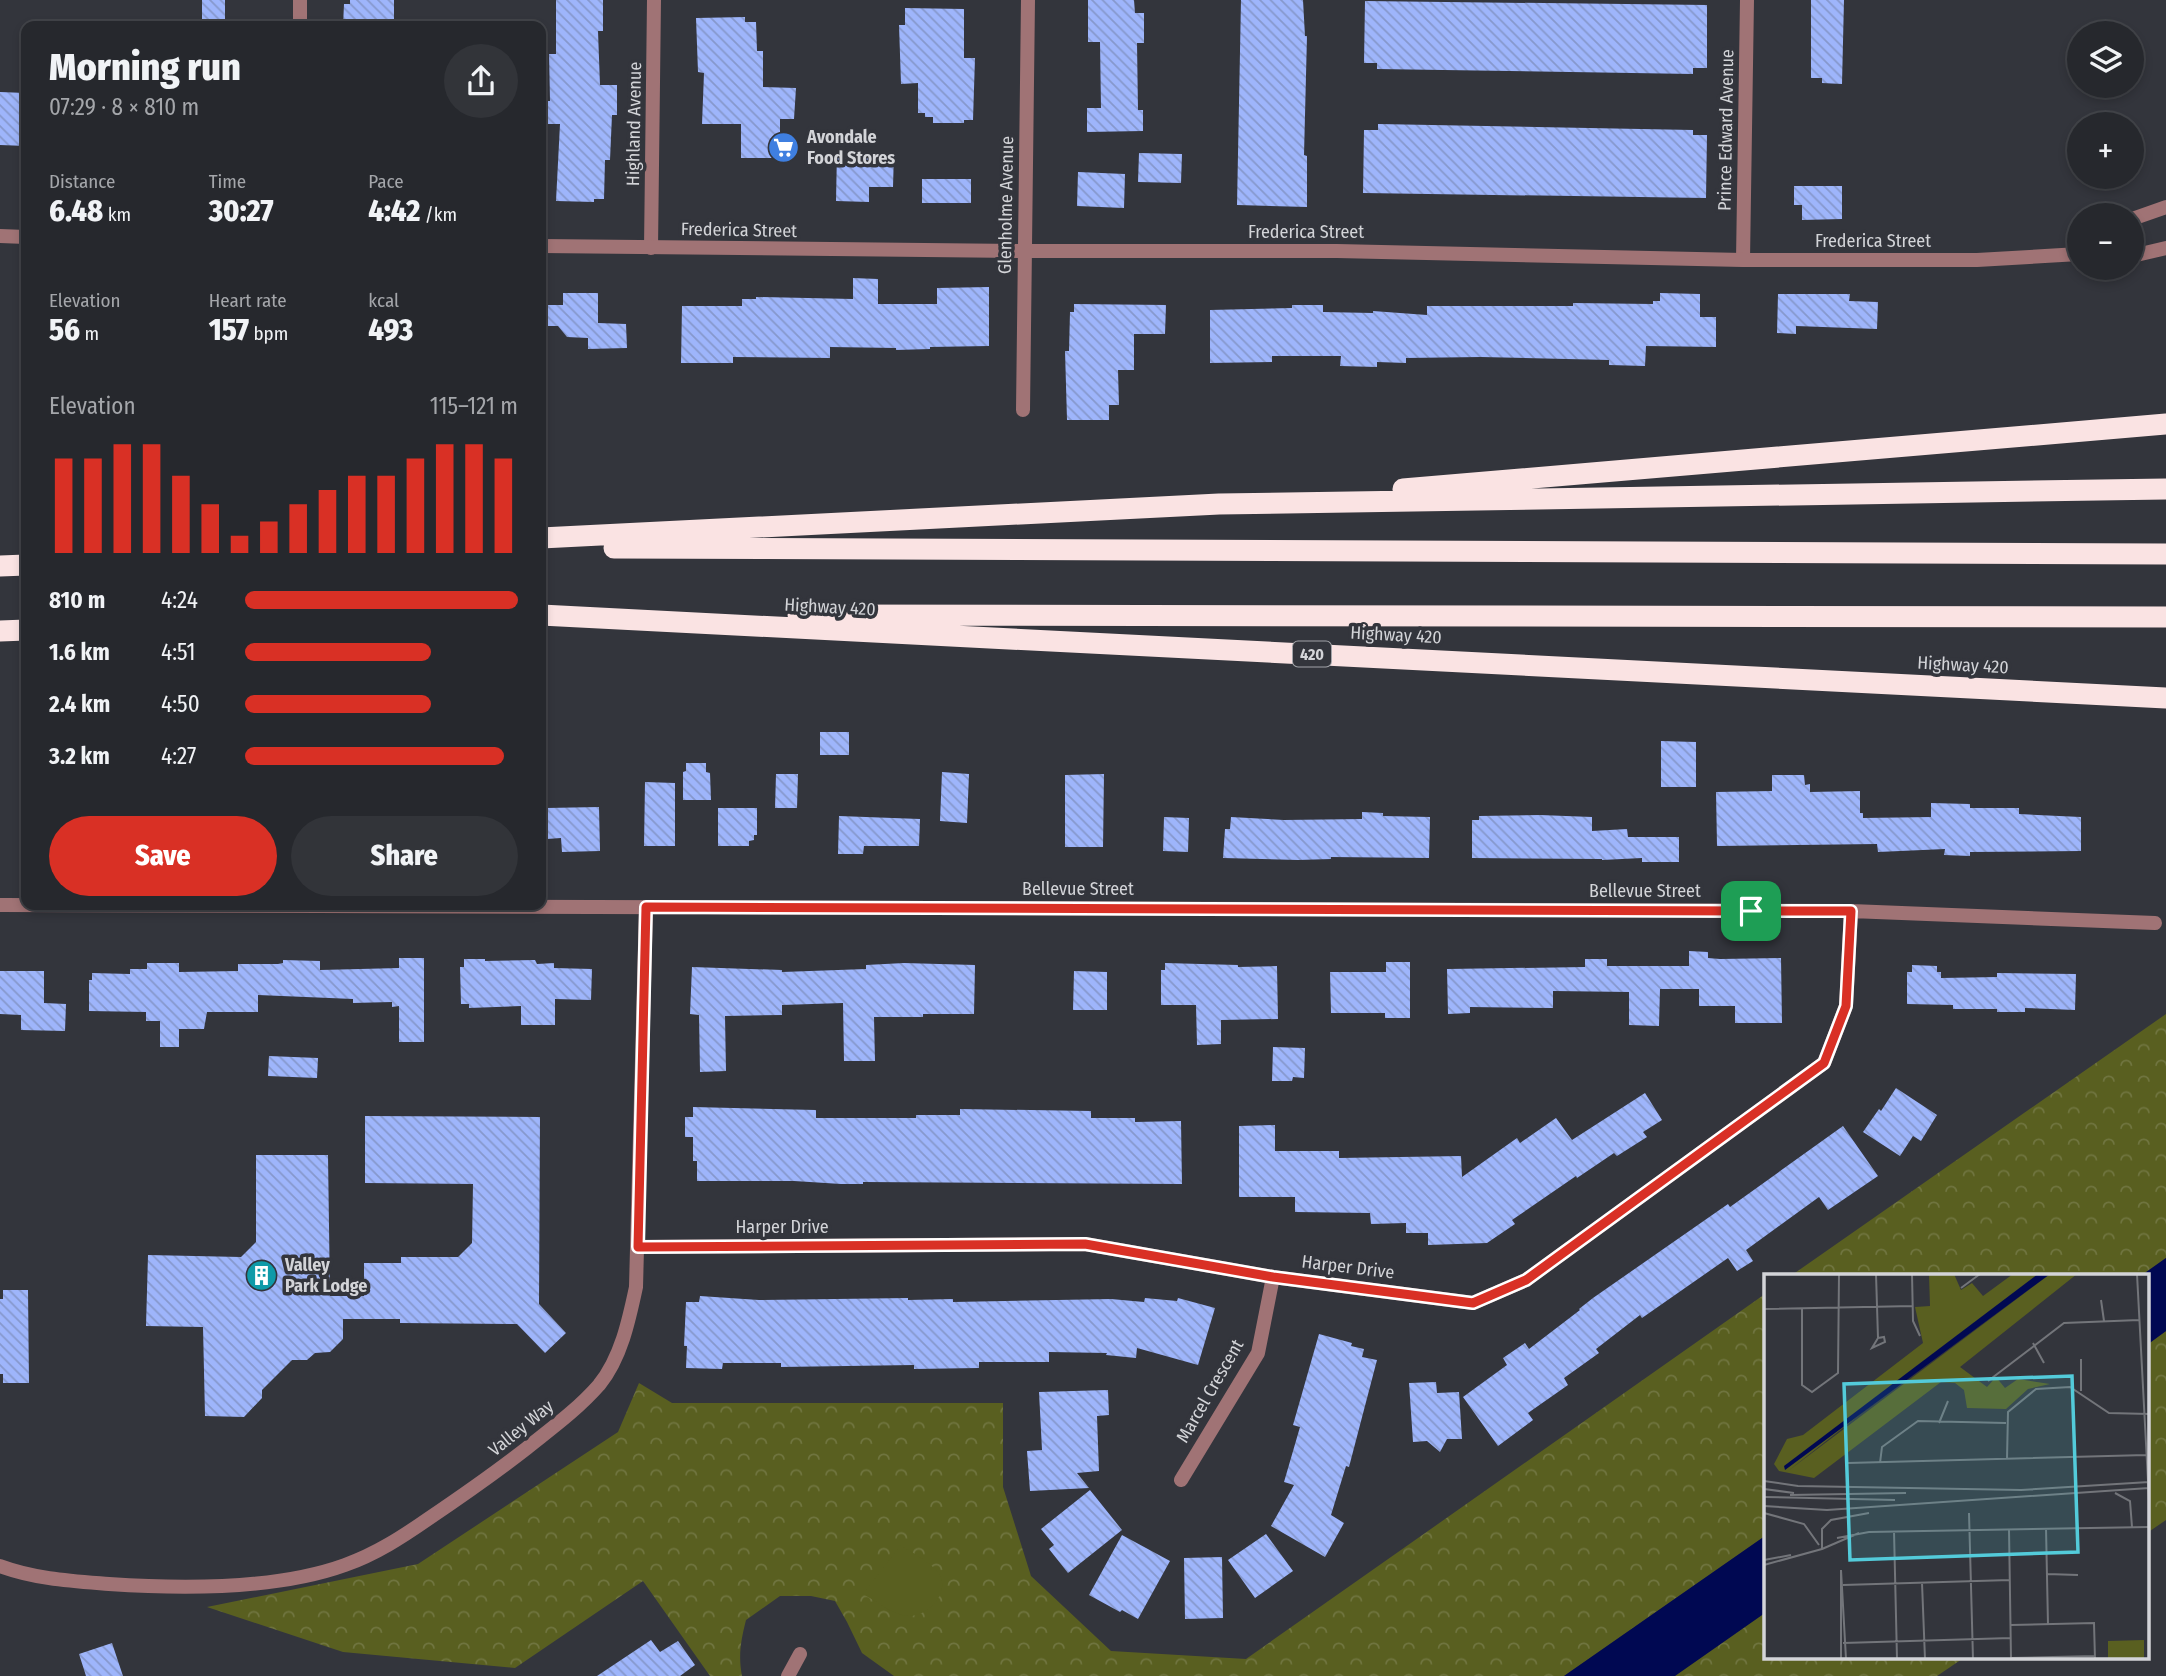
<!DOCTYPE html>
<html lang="en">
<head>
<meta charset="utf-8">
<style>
	:root { --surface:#26282d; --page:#323439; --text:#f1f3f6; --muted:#a4a6aa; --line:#424449; --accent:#d93025 }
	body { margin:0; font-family:"Fira Sans Condensed",sans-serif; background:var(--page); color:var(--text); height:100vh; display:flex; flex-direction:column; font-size:26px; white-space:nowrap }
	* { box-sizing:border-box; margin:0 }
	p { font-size:23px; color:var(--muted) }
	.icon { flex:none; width:38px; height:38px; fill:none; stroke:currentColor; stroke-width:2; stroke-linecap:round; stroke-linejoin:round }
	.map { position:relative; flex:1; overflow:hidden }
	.side { position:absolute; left:21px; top:21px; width:525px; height:889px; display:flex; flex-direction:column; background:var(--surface); border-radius:14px; box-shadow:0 4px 10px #0003,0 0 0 2px var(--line) }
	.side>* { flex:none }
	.controls { position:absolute; left:2067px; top:21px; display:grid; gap:14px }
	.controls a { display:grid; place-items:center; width:77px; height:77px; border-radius:50%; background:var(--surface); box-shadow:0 4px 10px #0003,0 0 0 2px var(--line); font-size:35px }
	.pin { position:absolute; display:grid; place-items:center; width:60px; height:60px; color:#fff; margin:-30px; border-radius:14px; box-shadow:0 4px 10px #0006 }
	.round { display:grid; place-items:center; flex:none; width:74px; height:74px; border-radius:37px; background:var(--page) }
	.headline { display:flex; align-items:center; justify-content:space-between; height:119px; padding:0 28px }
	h1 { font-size:38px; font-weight:800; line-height:52px }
	.metrics { display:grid; grid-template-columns:repeat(3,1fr); gap:10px; height:119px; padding:7px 28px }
	.metrics div { display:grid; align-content:center }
	.metrics b { font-size:30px; font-weight:800 }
	.metrics small { font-size:19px; font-weight:400 }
	.metrics p { font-size:19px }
	.chart { height:196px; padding:14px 28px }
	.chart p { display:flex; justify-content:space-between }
	.chart svg { width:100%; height:126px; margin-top:7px; stroke:var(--accent); stroke-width:6 }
	.primary-button { display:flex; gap:14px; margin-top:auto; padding:14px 28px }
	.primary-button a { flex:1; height:80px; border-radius:42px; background:var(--accent); color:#fff; font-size:28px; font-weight:800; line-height:80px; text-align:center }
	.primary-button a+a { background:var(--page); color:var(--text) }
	ul { padding:0 28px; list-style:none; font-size:23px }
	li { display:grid; grid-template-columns:112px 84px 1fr; align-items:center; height:52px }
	li i { height:18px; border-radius:9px; background:var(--accent) }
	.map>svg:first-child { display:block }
</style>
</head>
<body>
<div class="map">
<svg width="2166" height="1676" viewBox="0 0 2166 1676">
	<defs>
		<pattern id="forest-crowns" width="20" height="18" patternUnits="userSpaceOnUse" patternTransform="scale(1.75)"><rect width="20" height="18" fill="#595f20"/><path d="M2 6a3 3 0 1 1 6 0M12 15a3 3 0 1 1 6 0" fill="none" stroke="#707540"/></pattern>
		<pattern id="building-back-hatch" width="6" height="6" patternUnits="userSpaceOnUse" patternTransform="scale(1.75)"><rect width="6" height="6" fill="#9eb5fb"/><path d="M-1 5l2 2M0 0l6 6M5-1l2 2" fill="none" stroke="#8698cc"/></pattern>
	</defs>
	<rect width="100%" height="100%" fill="#33353c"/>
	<!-- forest -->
	<path fill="url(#forest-crowns)" d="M2166,1014V1258L2142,1275H1792Z
		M1765,1294V1536L1564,1676H894L862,1653L847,1622L835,1601L811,1596H780L746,1620C741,1640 738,1655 742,1676H710L643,1581L515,1668L343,1652L207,1607L418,1564L618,1432L639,1383L672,1403H1003V1487L1031,1576L1111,1651L1246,1659Z
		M2166,1331V1520L2147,1533V1344Z
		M1765,1612V1657H1965L1937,1676H1673Z"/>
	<!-- pitch -->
	<path fill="#595f20" d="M901,1545C912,1553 928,1561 937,1571C953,1590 929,1617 908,1616C893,1615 876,1601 863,1594Z"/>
	<!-- water -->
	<path fill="#000852" d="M2166,1258V1331L2147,1345V1275H2142Z
		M1765,1536V1613L1675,1676H1564Z"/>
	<!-- building -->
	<path fill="url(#building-back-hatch)" d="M202,0H225V26H202Z
		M350,0H394V26H343L344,4H350Z
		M556,0H603V31H598L600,85H617V115H612L610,160H605L604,199H594V202L556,201L560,124H541V101H550L549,54H556Z
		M1088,0H1134L1135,13H1144V43H1137L1138,110H1143V131L1087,132V108H1101L1100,42H1088Z
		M1241,0H1303L1305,36H1307L1304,155L1307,156V207L1237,205Z
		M1811,0H1844L1842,84L1822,83V78H1811Z
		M1365,1L1707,5V68H1693V74L1377,69V63H1364Z
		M905,8L964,9V58H975L973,120H964V123H933V117H925V113H918V83L901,84L899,25H905Z
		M745,17V22H756L757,51H763V87L796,88L794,119H780V158H741V124H702L704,73L698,72L696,18Z
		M0,92L26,93V146L0,145Z
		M1378,124L1693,130V135H1707L1706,198L1363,193L1364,130H1378Z
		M837,151L894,153L893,187H869V202L836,201Z
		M1139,153L1182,154L1181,183L1138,182Z
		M1078,172L1125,174L1124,208L1077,206Z
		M922,179H971V203H922Z
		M1794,186H1842V219L1802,220V205H1794Z
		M853,278L878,279V304H937V288L989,287V346L930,347V349L896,350V348L830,347V358L733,357V363H681L682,306H742V299H756V297L853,299Z
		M563,293H598V323L626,324L627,348L588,349V338L567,337L558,326H543V305H563Z
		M1660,293L1700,294V317H1716V347L1646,346L1645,366L1609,365V360L1481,357L1406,358V363L1377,362V367L1340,366L1341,356H1272V362L1210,363V310L1292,308V305H1323V312L1373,313V311L1427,315V306H1573V303L1653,304V301H1660Z
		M1778,294H1850L1849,301L1878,302L1877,329L1796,326V334L1777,333Z
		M1074,304L1166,305L1165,334H1134V370H1118L1119,405H1109V420H1067L1065,351H1069L1070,312H1074Z
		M820,732H849V755H820Z
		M1661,741L1696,742V787H1661Z
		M686,763H706V772L710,773L711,800H683V772L686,771Z
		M942,772L969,774L967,823L940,821Z
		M776,774H798L797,808H775Z
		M1104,774L1103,847H1065V775Z
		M1772,775H1804L1805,785L1810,784V792L1860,791V813H1863V818L1931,817V803L1970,804V808H2019V814L2081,817V851L1970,852V856L1944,855L1945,849L1878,852L1877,844L1717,846L1716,792L1772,791Z
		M645,782L675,783V846H644Z
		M599,807L600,851L562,852L561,838L547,839L546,808Z
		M718,808H757V835H754V840L749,841V846H718Z
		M1362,812L1383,813V816L1430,817L1429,858L1331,857V859L1298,860L1223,858L1225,829H1230L1231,817L1284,820L1362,819Z
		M1540,815L1592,817V831L1627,829L1628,837H1679V862H1642V858L1602,860V859L1472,858V820H1479V816Z
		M839,816L920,819L919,846H864L863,854H838Z
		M1164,817L1189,818L1188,852L1163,851Z
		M1689,951L1708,952V958L1720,959L1781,958L1782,1023H1735V1006H1699V989H1660L1659,1026L1629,1025V992L1553,991V1008L1470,1007V1013L1448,1014L1447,969L1585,967V959H1607V966H1689Z
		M399,958H424V1042H399V1006L392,1007V1002L353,1003V999L258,995V1012H207L204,1029H179V1047H160V1021H146V1012L89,1011V980H92V973L130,974V969H147V963H179V972L238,971V964H278L283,963V960L320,961V970L399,968Z
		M464,959H485V961L535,960L537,964L554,963V968L592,969L591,1000L555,999V1025H521V1006L469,1008V1004H461L460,967H464Z
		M1386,962H1410V1018H1385V1013H1331L1330,972H1386Z
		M904,963L975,965L974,1014H923V1017H874L875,1061H844L843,1003L782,1005V1015L725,1016L726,1071L700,1072L699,1015L690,1014L692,967L782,970V972L866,969V965Z
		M1165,963L1238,965V967L1277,966L1278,1019L1221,1020V1044L1197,1045L1196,1005H1161V970H1165Z
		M1912,965L1937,966V972H1941V978L1997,977V973L2076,974L2075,1010L2025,1008V1012H1997V1009H1953V1005L1907,1004V972H1912Z
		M0,971H44V1003L66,1004L65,1031L21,1030V1015L0,1014Z
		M1074,971L1107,972V1010H1073Z
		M1273,1047L1305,1048L1304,1078L1293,1077L1292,1081H1272Z
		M269,1056L318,1058L317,1078L268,1076Z
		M1896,1088L1937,1115L1921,1141L1913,1136L1900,1156L1863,1132L1879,1109L1881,1111Z
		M1645,1093L1662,1120L1643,1132L1647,1137L1617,1156L1614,1153L1577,1178L1576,1176L1512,1220L1515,1224L1487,1243L1428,1245V1233H1406V1223L1371,1224L1370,1213L1295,1212V1197H1239V1126L1275,1125V1151H1339V1158L1461,1156L1462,1177L1517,1138L1520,1143L1556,1118L1572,1140Z
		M693,1107L816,1110V1118H916V1115H960V1109L1091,1111V1118H1135V1122L1181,1121L1182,1184L863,1182V1184H841L794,1181H697V1161H693V1137H685V1117H693Z
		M365,1116L540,1117L539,1304L566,1333L545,1353L517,1324L400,1323V1319H343V1339L330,1352L315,1353L307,1360H292L262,1390V1398L244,1417L205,1416L203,1327L146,1326L148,1255L241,1257L256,1242V1155H328L330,1296H364V1263H401V1257H458L472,1243L473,1184L365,1183Z
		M1843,1126L1878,1176L1828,1210L1819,1197L1746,1250L1753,1261L1737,1271L1728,1258L1642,1318L1640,1315L1596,1349L1599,1353L1564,1378L1568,1385L1528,1413L1533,1420L1498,1446L1463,1397L1507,1365L1503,1358L1525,1343L1529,1349L1580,1310L1579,1309L1593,1298L1728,1204L1730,1207Z
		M3,1290H28L29,1383H3V1374H0V1299H3Z
		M700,1296L759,1300L908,1298V1300L953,1299V1302L1111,1299L1144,1302L1145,1298L1177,1301L1178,1298L1215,1308L1198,1365L1137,1348L1136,1358L1106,1355L1107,1353L1049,1352V1362H979V1368L914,1369V1365L781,1367V1363H723L722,1369L686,1368L687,1346H684L686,1302H699Z
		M1319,1334L1352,1343L1351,1346L1364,1349L1362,1357L1377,1360L1349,1467L1346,1466L1331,1515L1344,1523L1325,1557L1271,1526L1294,1485L1284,1482L1300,1427L1293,1425Z
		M1436,1382L1437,1393L1459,1392L1462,1439H1447L1440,1452L1427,1441L1413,1442L1409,1383Z
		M1108,1390L1109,1415L1097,1416L1099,1471L1077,1473L1089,1488L1030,1491L1027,1451L1042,1450L1039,1392Z
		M1090,1490L1122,1530L1068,1573L1049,1549L1054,1545L1041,1529Z
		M1266,1534L1293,1571L1255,1598L1228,1560Z
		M1122,1535L1170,1561L1138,1619L1122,1610L1120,1612L1089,1595Z
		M1222,1557L1223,1618L1185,1619L1184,1558Z
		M651,1640L660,1652L678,1641L695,1665L680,1676H597Z
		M112,1643L123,1676H86L79,1654Z"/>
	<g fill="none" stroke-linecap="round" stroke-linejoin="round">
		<!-- minor -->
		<path stroke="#a07375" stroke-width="14" d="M300,26V0
			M651,248L654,0
			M1743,260L1747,0
			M1023,410L1028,0
			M0,905L1851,911L2155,923
			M638,1247L1085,1244L1273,1277L1473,1303L1526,1280L1824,1063L1846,1006L1851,911
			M1181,1480L1258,1353L1273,1277
			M0,1566C35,1579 72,1581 109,1584C182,1589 276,1590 345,1565C376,1554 402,1537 428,1519C462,1496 495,1473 527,1448C552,1428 578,1409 599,1385C621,1358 629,1320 636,1287L646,907
			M788,1676L800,1654"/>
		<!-- tertiary -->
		<path stroke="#a07375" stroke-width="14" d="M2132,219L2166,207
			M0,236L26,237
			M541,246L1025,251H1337L1743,260H1977L2079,254
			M2132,256L2166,248"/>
		<!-- motorway -->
		<path stroke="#fae3e3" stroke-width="21" d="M1403,489L2166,424
			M541,538L1219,504L2166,489
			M614,548L2166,554
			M0,566L26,565
			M541,615L2166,698
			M798,615L2166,617
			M0,631L26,630"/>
	</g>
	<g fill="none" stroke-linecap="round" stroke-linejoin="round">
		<defs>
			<path id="route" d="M646,907L1751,911H1851L1846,1006L1824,1063L1526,1280L1473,1303L1273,1277L1085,1244L638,1247Z"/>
		</defs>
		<!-- route casing -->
		<use href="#route" stroke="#fff" stroke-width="14"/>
		<!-- route -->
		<use href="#route" stroke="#d93025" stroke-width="9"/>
	</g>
	<!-- icons -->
	<defs>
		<symbol id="supermarket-disc" viewBox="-11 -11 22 22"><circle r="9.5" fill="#3f7fe0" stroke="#33353c"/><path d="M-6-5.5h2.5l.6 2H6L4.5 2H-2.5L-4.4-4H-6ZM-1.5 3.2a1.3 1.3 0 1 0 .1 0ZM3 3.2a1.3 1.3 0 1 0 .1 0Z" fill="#fff"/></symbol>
		<symbol id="building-disc" viewBox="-11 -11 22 22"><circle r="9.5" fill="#0f9aa8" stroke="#33353c"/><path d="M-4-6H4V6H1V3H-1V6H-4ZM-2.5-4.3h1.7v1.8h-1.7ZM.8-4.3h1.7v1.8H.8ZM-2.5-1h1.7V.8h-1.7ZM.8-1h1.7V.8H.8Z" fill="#fff"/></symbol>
	</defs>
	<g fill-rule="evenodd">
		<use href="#supermarket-disc" x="766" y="130" width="35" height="35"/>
		<use href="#building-disc" x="244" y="1258" width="35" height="35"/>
	</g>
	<g text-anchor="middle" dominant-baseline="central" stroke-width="7" stroke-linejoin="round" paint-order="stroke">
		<!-- shield labels -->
		<rect fill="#33353c" stroke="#a3a4a9" stroke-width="2" x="1293" y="641.5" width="38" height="25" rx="5"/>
		<g font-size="16" font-weight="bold" fill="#d3d4d8">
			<text x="1312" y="654">420</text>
		</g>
		<!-- street labels -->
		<g font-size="18" fill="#d3d4d8" stroke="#33353c">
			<text transform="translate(634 124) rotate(-89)">Highland Avenue</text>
			<text transform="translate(1726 130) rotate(-89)">Prince Edward Avenue</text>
			<text transform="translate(1006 205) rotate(-89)">Glenholme Avenue</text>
			<text transform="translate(739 230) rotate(1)">Frederica Street</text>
			<text x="1306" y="232">Frederica Street</text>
			<text x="1873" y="241">Frederica Street</text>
			<text transform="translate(830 607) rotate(3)">Highway 420</text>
			<text transform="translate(1396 635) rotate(3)">Highway 420</text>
			<text transform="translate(1963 665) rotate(3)">Highway 420</text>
			<text x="1078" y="889">Bellevue Street</text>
			<text x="1645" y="891">Bellevue Street</text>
			<text x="782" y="1227">Harper Drive</text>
			<text transform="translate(1348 1267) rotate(7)">Harper Drive</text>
			<text transform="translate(1210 1391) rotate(-60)">Marcel Crescent</text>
			<text transform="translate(521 1428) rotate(-39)">Valley Way</text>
		</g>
		<!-- poi labels -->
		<g font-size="18" font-weight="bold" fill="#d3d4d8" stroke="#33353c" text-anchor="start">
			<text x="807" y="137">Avondale<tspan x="807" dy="21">Food Stores</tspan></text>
			<text x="285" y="1265">Valley<tspan x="285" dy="21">Park Lodge</tspan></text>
		</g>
	</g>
	<!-- overview -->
	<g transform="translate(1764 1274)">
		<rect width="385" height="385" fill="#33353c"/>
		<path d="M165,0H190L197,16L208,9L219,22L249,0H275L24,197L286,0H313L196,93L223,113L232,103L241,114L254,105L286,110L264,115L242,135L203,134L200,116L191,109L177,108L50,204L15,197L10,190L23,165L39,161L159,69L151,33L166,32Z" fill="#595f20"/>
		<path d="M380,366V385H344V367Z" fill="#595f20"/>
		<path d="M274,0H286L21,196L20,192Z" fill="#000852"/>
		<path fill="none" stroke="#73757a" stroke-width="2" d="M112,0L114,64L108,74L121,68L120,63L114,64M148,0L149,47L156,62M373,0L385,226M197,14L216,0M337,26L340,47M0,35L149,32M38,35V111L48,118L74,99L75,0M269,69L280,89M224,107L300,49L375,46M317,117V85M175,149L184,127M243,185L244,138L272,115L306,113L345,139L385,140M84,189L382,181M116,189L118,173L154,147L242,149M0,207L34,212L257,216L385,208M0,215L30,219M351,219L366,227L368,253M26,221L142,219M0,223L131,226M0,232L63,236L385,214M0,239L40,250L55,271M205,239L209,385M282,254L284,351M245,255L247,385M130,257L133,385M73,264L105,258L385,253M58,275L95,259M58,275V255L67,246L105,239M0,286L27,281M0,291L58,275M283,300L314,301M158,309L161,385M79,311L246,306M247,351L330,349L331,385M79,369L247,364M247,384L331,382M77,385V296L82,385"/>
		<path fill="#53cbda" fill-opacity="0.15" stroke="#53cbda" stroke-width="3.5" d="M308,102L314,278L86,286L80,110Z"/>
		<rect width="385" height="385" fill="none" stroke="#d3d4d8" stroke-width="3.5"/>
	</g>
</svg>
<div class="controls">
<a><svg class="icon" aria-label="layers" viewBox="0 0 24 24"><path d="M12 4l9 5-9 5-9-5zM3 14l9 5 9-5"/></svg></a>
<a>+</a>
<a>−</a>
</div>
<div class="pin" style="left:1751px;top:911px;background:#1e9e55"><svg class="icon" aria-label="arrive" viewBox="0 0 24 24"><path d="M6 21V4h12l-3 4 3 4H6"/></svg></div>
<section class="side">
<div class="headline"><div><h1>Morning run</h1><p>07:29 · 8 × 810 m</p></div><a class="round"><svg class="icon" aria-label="share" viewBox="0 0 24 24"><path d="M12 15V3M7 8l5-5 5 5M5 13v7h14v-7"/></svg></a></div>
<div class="metrics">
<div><p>Distance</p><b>6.48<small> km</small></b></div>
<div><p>Time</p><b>30:27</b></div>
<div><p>Pace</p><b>4:42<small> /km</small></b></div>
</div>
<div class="metrics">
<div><p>Elevation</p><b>56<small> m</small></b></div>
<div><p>Heart rate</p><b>157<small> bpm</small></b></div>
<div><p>kcal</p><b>493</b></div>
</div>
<div class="chart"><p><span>Elevation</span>115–121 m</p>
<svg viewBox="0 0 160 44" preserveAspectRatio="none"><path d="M5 44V11M15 44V11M25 44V6M35 44V6M45 44V17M55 44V27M65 44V38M75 44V33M85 44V27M95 44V22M105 44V17M115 44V17M125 44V11M135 44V6M145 44V6M155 44V11"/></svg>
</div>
<ul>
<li><b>810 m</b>4:24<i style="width:100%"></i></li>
<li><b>1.6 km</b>4:51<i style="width:68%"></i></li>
<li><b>2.4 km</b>4:50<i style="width:68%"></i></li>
<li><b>3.2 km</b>4:27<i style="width:95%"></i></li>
</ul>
<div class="primary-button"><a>Save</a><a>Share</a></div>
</section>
</div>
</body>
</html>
